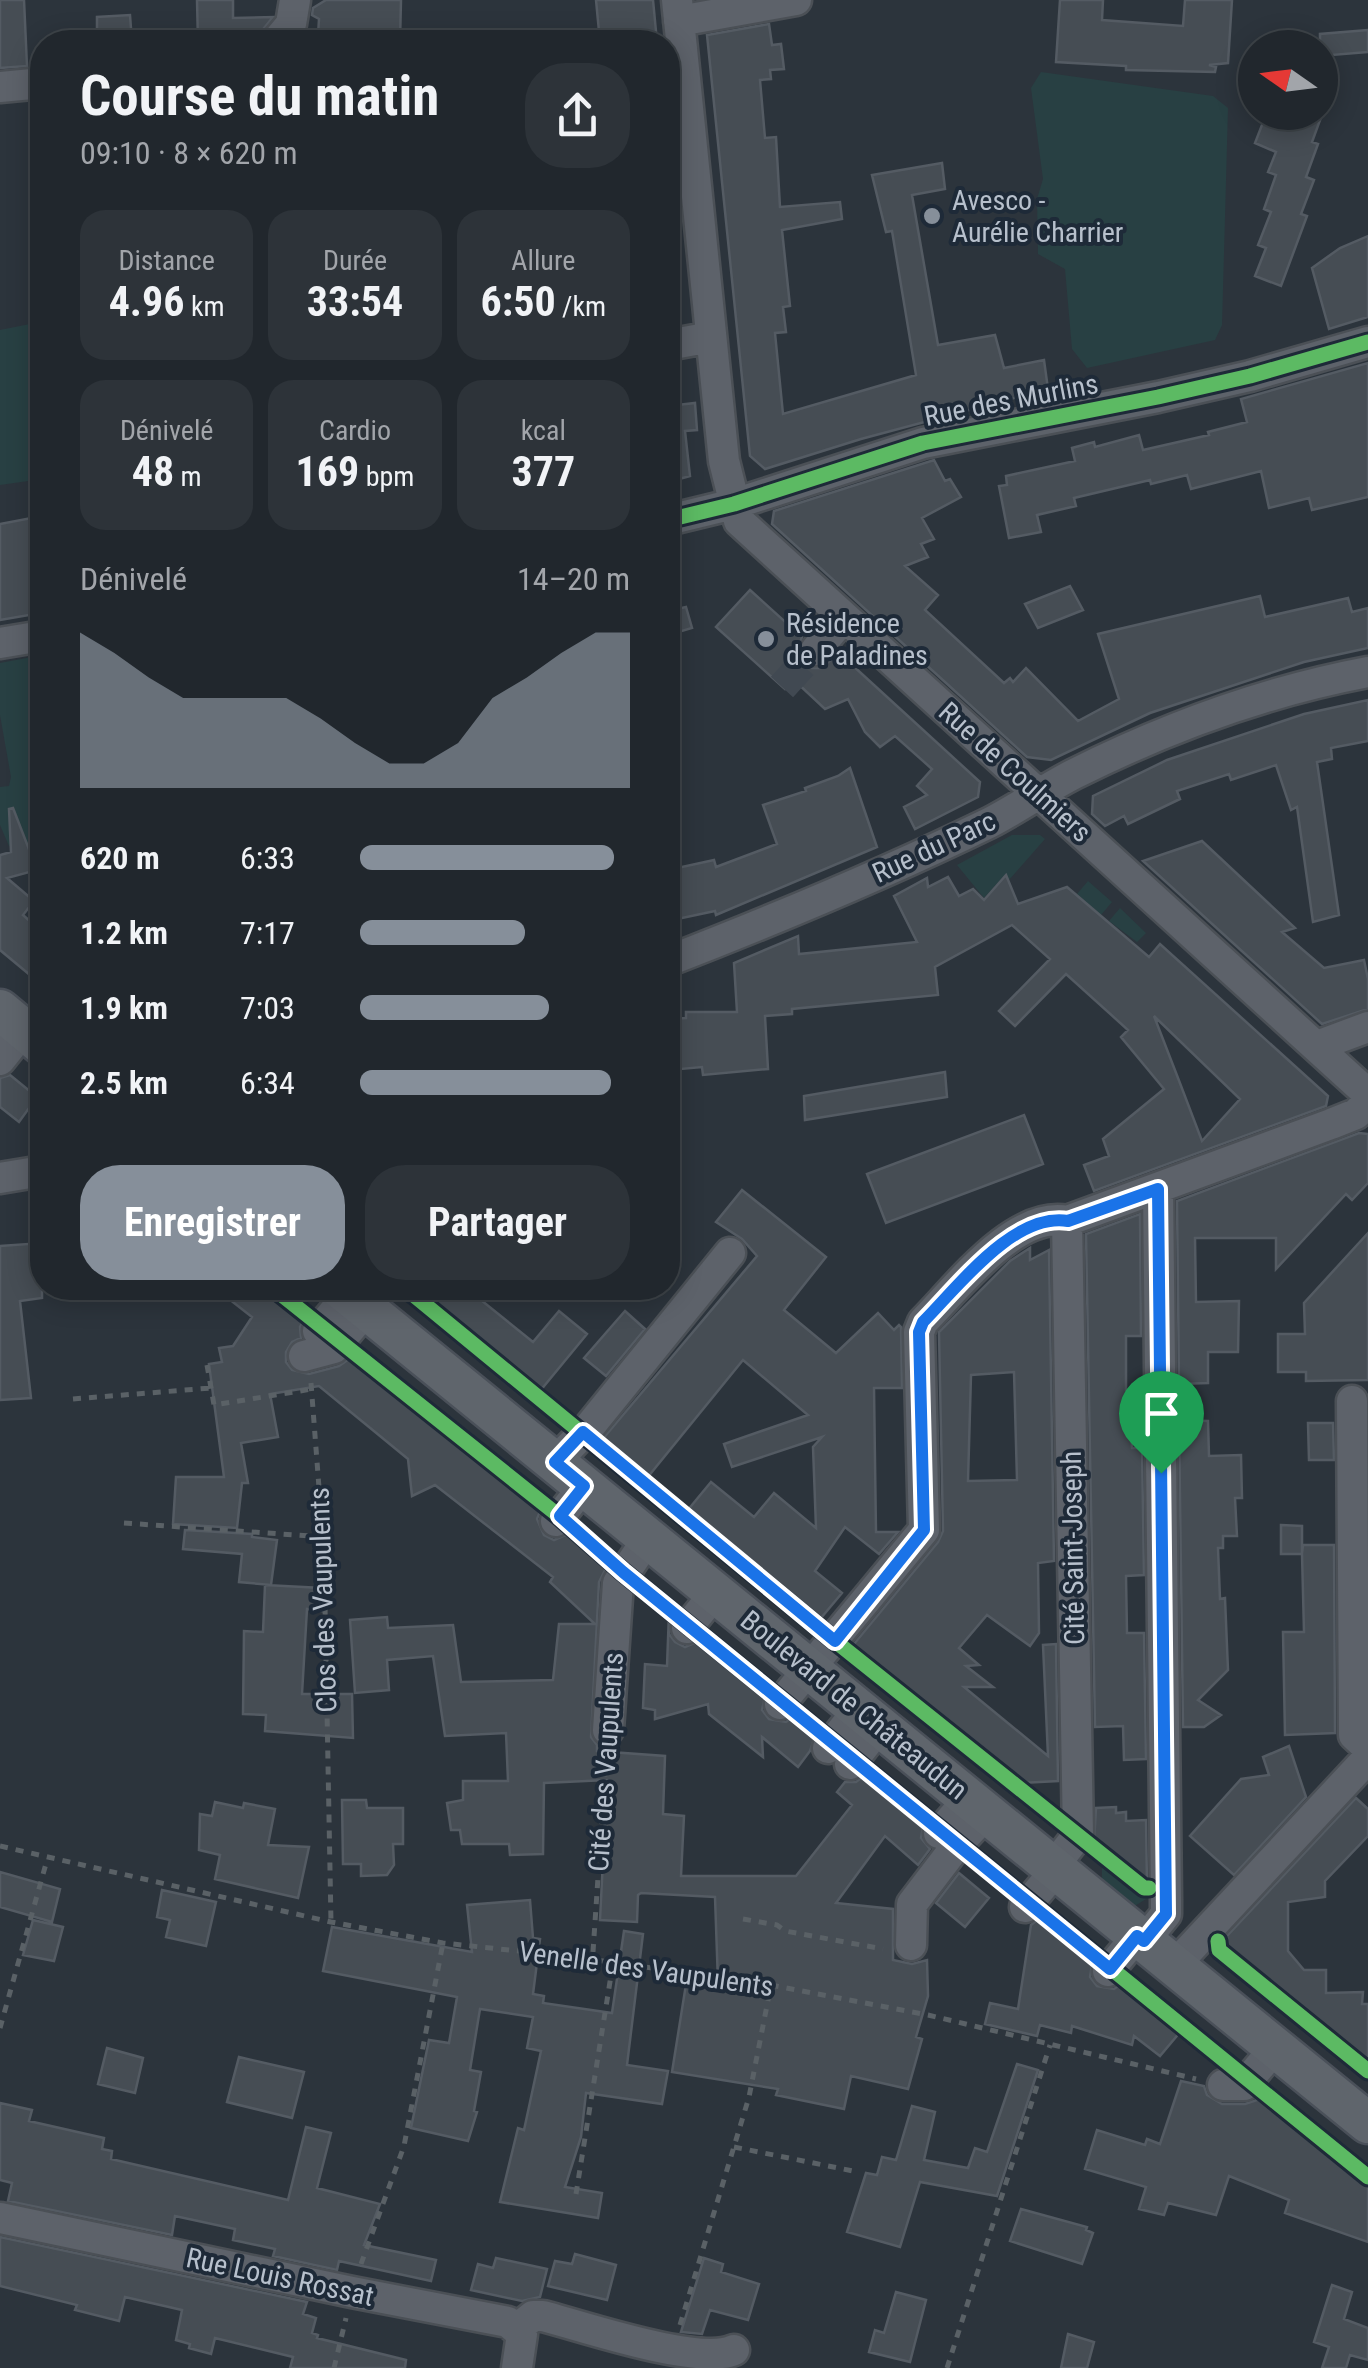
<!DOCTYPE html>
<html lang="fr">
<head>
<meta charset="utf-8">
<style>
	:root { --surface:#21272d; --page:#2d3339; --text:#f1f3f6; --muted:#a2a5aa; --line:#3e4449; --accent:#868f9a }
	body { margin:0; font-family:"Roboto Condensed",sans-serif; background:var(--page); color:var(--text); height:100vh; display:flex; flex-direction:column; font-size:38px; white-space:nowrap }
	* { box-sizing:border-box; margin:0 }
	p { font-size:32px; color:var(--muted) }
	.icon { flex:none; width:55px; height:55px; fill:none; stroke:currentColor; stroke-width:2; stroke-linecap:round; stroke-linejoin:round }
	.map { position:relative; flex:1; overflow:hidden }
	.details { position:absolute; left:30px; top:30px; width:650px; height:1270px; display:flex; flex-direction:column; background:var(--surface); border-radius:40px; box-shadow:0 5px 25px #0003,0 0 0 2px var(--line) }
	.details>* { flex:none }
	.needle { width:65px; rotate:284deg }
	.controls { position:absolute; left:1238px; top:30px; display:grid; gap:20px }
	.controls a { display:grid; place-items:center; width:100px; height:100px; border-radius:50%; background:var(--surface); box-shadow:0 5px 25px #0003,0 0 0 2px var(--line); font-size:50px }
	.pin { position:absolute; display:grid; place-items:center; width:85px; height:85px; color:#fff; margin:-102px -42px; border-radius:50% 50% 50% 0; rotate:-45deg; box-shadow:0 0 10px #0007 }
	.pin .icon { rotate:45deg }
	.round { display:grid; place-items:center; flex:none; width:105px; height:105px; border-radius:40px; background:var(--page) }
	.head { display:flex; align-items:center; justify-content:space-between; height:170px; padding:0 50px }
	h1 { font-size:55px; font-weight:700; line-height:75px }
	.figures { display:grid; grid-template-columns:repeat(3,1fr); gap:15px; height:170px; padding:10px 50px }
	.figures div { display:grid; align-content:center; border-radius:25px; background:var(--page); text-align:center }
	.figures b { font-size:42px; font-weight:700 }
	.figures small { font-size:28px; font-weight:400 }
	.figures p { font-size:28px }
	.chart { height:280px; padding:20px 50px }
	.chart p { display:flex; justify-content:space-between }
	.chart svg { width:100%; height:180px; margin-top:10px; fill:var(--accent); opacity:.7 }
	.button { display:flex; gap:20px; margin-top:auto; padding:20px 50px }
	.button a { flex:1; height:115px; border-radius:40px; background:var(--accent); color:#fff; font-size:40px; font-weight:700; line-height:115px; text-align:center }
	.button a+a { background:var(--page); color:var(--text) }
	ul { padding:0 50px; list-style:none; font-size:32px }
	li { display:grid; grid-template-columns:160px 120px 1fr; align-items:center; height:75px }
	li i { height:25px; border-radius:12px; background:var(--accent) }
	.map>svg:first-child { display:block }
</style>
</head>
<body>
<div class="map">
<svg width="1368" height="2368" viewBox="0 0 1368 2368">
	<rect width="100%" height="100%" fill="#2c343c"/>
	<!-- green -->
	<path fill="#284043" d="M1041,72L1213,96L1228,108L1222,325L1215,340L1087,368L1072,349L1065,269L1038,254L1037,199L1043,179L1031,88Z
		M35,323L42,375V479L0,485V330Z
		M32,657L42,695V856L9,846L0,825V787L9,786L11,777L0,715V663Z
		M1012,835H1040L1045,839L1008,881L1003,877L984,898L957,865Z
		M1088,881L1112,902L1101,915L1077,894Z
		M1120,908L1146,933L1137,942L1109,921Z
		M1102,1864L1146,1899L1133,1907L1102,1889Z"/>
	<!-- building -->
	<path fill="#464d54" stroke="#545b63" stroke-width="2.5" fill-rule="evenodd" d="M0,0H24L27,66L0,68Z
		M197,0H233V18L273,17L260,33L198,42Z
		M326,0H401L400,42H342V36L318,35L319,19L312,15L313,8Z
		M596,0H653L657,42H600Z
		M1060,0H1103L1102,20L1183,26L1185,0H1232L1228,63L1209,65L1216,67L1215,72L1126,70V66L1056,62Z
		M130,15L132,42H97V17Z
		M769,24L772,45L781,44L784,69L770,70L771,79L760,80L765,138L776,137L780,207L840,202L842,219L782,230L790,306L783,307L786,332L775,333L783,414L916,375L892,231L886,232L872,175L942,163L945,189L912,195L938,345L995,335L1004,368L1044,360L1048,389L861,439L765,469L750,456L707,35Z
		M1368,30V52L1320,56V34Z
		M1267,112H1323L1312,142L1318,144L1306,177L1314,180L1301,214L1307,216L1281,286L1255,276L1266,248L1258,245L1271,212L1264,209L1276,175L1268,172L1276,152L1255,143Z
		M1368,236V317L1329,329L1312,268L1340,248Z
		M1368,363V497L1312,510L1309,498L1269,508L1261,471L1191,489L1187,475L1151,484L1150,480L1074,498L1076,506L1037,515L1041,532L1009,538L999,486L1007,485L1006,476L1075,461L1072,448L1094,442L1095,447L1139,435L1143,450L1209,435L1208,432L1247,422L1241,399Z
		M695,403L697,430L685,431L690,476L668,482V406Z
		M934,460L945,481L950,479L961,497L922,518L934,539L921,544L928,557L905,566L938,595L925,610L1004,683L1010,678L1013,682L1026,668L1078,721L1119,699L1098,634L1260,596L1265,617L1348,598L1352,612L1368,608V648L1304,662L1150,713L1051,760L1027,757L772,524L774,511Z
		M42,516V554L30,556L35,614L0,620V524Z
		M1070,586L1083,610L1038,628L1025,604Z
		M750,590L802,637L798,648L803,664L812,668H821L839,653L980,782L978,797L915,829L904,807L927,795L917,786L932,769L895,736L880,747L865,732L848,699L825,709L794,680L785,689L716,627Z
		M686,607L692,628L668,635V611Z
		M1368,700V741L1331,748L1332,759L1317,762L1339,915L1313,922L1297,807L1291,810L1276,765L1231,780L1229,774L1177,791L1180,799L1128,824L1124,816L1105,826L1092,814L1093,796L1167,760L1304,714Z
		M850,768L877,847L716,915L715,911L668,921V870L714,860L716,867L777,844L763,805L806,791L805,788L838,776Z
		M13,808L37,870L7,878L34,901L23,915L42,932V985L0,950V855L11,852L9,809Z
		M1202,841L1295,928L1282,932L1324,968L1364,960L1368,979V1009L1322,1024L1143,861Z
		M1006,875L1018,904L1067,887L1149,957L1160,944L1328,1096L1326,1106L1094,1191L1084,1165L1109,1156L1103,1139L1164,1089L1121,1037L1128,1030L1066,974L1015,1026L999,1011L1050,959L1012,925L935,967L938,995L792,1009V1014L765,1016L768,1069L703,1075L702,1067L681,1069L680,1065H668V1019L686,1018V1012H737L734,963L798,936L799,954L917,942L894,896L927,878L928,887L948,877L959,896L973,889L984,900ZM1154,1016L1240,1099L1202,1141L1178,1078Z
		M945,1072L947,1097L805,1120L804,1096Z
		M10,1075L37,1097L19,1122L0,1107V1078Z
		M1024,1115L1043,1164L886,1223L867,1174Z
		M1359,1133L1368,1134V1183L1352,1200L1346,1194L1276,1269V1238H1195L1196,1302L1239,1301L1238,1352H1208V1383L1179,1384L1177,1201Z
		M742,1190L826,1257L784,1310L836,1353L878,1313L894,1330L899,1325L901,1327L902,1388H874L876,1532H898L879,1554L845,1527L815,1571L842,1593L821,1618L687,1511L711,1482L754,1517L774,1493L816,1528L813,1447L822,1437L732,1467L724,1444L808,1415L743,1360L647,1478L601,1441L757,1256L742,1239L716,1222Z
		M1140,1214L1141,1336H1126V1390H1129L1132,1448H1142L1144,1575L1126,1576L1127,1633H1144L1146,1759L1124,1760L1123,1726L1095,1727L1086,1234Z
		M1368,1233V1380L1306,1381V1372H1278V1334H1305L1304,1303Z
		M42,1243V1298L20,1301L31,1398L0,1400V1246Z
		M1030,1248V1260L1049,1250L1054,1561L1038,1563L1039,1633L1030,1646L987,1615L959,1648L979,1665L966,1666L993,1687H964L1048,1756L1043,1645L1056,1644L1058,1781L1021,1783L855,1648L854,1644L938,1542L943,1531L939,1332L1010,1261ZM1014,1372L1017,1480L968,1481L971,1375Z
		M215,1288H269L305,1317L300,1327L301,1338L292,1342L286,1352V1362L292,1370L309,1374L339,1366L353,1356L541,1509L537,1519L544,1535L554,1540L570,1533L608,1564L599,1582L591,1737L597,1745V1751L665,1756L663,1814L684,1816L681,1876H796L852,1805L837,1792L845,1782H856L866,1774L924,1822L921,1838L930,1849L918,1865L885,1836L836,1903L893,1909V1960L912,1964L927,1960L928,1996L916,2037L922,2039L908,2089L851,2076L844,2109L776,2095L778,2089L672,2072L687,1978L718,1983L715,1897L641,1893L638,1895L637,1922L600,1920L607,1780L544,1783L543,1854L510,1855L509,1844H462L460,1830H451L447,1803L463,1800V1781H508L506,1733L445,1736L433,1656L387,1660L389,1690L355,1693L350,1620L387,1617L388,1628L453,1625L461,1682L553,1680L559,1624H595L550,1582L553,1577L435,1485L412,1496L408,1459L319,1386L270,1394L278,1437L241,1443L248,1483H242L237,1528L173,1524L176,1477H224L209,1364L222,1362L219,1348L233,1346L252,1317Z
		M411,1288H466L533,1342L559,1311L587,1334L540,1391Z
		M625,1311L645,1329L606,1376L584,1358Z
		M1179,1420L1208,1421L1209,1456L1241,1455L1242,1498H1235L1237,1536H1223V1548H1218L1220,1599L1225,1598L1228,1670L1198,1700L1221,1715L1204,1727H1183Z
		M1308,1423H1333L1334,1460H1309Z
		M1281,1525L1302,1526V1553L1303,1545H1334L1335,1733L1285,1735L1283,1632H1304L1302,1554H1281Z
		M185,1530L252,1534V1537L277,1540L271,1585L239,1582L242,1554L183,1549Z
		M265,1585L322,1588V1611L307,1609L302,1694H352L353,1738L265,1731L266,1715L243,1714L244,1631L263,1632Z
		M669,1613L672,1616L669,1634L675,1642L685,1647L701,1640L766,1692L762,1710L769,1719L786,1722L794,1716L816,1733L810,1751L798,1767L762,1737L763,1757L709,1714L708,1704L655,1719V1710L643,1708L645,1664L667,1666Z
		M1289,1746L1306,1797L1234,1875L1190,1836L1241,1779L1269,1775L1263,1757Z
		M1356,1798L1368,1809V1836L1325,1881V1897L1288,1902V1951L1304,1970H1326V1993L1363,1992L1362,2004H1368V2064L1227,1951V1936Z
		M342,1800H366L367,1808H403V1844H393L394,1865L387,1875L361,1876V1864H343Z
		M215,1802L243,1808L244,1803L275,1809L268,1845L309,1847L298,1898L215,1879L220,1855L199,1850L200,1814L212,1816Z
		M1116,1807V1813L1126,1812V1821L1146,1820L1147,1885L1094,1842L1096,1808Z
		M0,1872L60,1889L52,1922L0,1907Z
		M959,1873L989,1898L965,1927L936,1903Z
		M162,1890L216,1902L206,1946L166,1937L170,1920L157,1917Z
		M530,1900L533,1938L540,1939L533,1994L544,1996L543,2003L612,2013L624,1931L643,1934L627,2065L668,2071L662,2104L586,2093L581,2137L565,2187L602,2193L598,2218L500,2202L518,2128L524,2130L541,2051L527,2048L533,2017L480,2009L470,2070L481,2072L474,2111L477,2112L468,2141L411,2128L429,2040L449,2043L457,1997L323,1971L332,1927L472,1952L467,1905Z
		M1041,1917L1093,1959L1090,1977L1097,1986L1114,1989L1122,1983L1181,2031L1160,2056L1134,2036L1132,2045L1072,2026L1071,2033L1040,2025L1037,2036L985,2024L990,2003L1018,2009L1031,1925Z
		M33,1920L63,1927L54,1961L23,1955Z
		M107,2048L143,2058L135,2093L98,2084Z
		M239,2057L304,2072L292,2118L227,2102Z
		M1017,2064L1038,2070L997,2196L920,2182L900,2247L847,2232L866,2173L877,2175L882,2157L896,2160L912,2106L935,2112L924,2160L968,2168L975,2148L987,2152Z
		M1181,2081L1204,2086L1207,2095L1222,2104H1245L1263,2098L1368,2182V2242L1285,2213L1289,2200L1229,2176L1216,2215L1168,2203L1164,2215L1139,2209L1146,2187L1085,2169L1097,2130L1145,2145L1147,2139L1160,2144Z
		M0,2103L32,2110L29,2121L104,2138L102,2149L112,2151L111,2159L288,2200L306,2127L331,2133L317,2188L380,2204L364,2245L436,2260L431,2281L339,2261L337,2270L273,2256L275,2249L233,2240L235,2229L175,2216L172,2235L8,2201L12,2183L0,2180Z
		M1021,2209L1087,2227L1086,2230L1093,2233L1082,2264L1010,2241Z
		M0,2237L307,2302L303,2314L316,2318L312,2333L318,2335L317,2338L406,2360L405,2368H290L293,2357L215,2338L211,2354L189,2348L190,2344L176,2340L182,2310L125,2297L119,2321L75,2310L77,2305L0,2286Z
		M575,2254L616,2265L607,2300L548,2286L555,2261L572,2264Z
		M496,2258L547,2269L540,2297L522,2301L471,2290L478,2264L493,2268Z
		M704,2258L723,2264L721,2272L759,2284L748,2320L710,2310L702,2334L681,2332Z
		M1332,2285L1352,2292L1344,2319L1368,2328V2360L1350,2355L1346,2368H1322L1329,2347L1314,2342Z
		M896,2292L926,2300L910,2362L869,2352L875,2330L884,2333Z
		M1068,2334L1094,2342L1087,2368H1061Z"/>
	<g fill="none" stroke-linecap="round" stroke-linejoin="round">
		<!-- minor-tunnel -->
		<path stroke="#414952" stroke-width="30" stroke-dasharray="30 15" stroke-linecap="butt" d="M782,687L816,650"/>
		<defs>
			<path id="minor" d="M677,0L724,461L739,521L1368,1094
				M679,21L796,0
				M276,42L291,24L295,0
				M0,87L42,83
				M668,345L711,337
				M668,520L734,504L923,443L1158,397L1250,376L1368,342
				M0,643L42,636
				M816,650L844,617
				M668,961C776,919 884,874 989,823C1018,808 1045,789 1074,774C1166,728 1267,691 1368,672
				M1317,1046L1368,1027
				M0,1060L24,1030
				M0,1178L42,1171
				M318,1331L348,1295
				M304,1356L334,1348L366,1310
				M1352,1401L1354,1735L1368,1748
				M555,1462L590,1426L730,1253
				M556,1521L584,1486
				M687,1628L716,1592
				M780,1704L924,1530L919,1332L923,1322C958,1287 1014,1211 1067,1221L1331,1124L1356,1114L1368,1102
				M608,1730L618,1583L648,1538
				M828,1748L859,1709
				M850,1764L880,1726
				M939,1833L969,1799
				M1053,1867L1078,1835L1067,1221
				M1025,1907L1056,1870
				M1144,1941L1166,1914V1899L1158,1189
				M911,1945L912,1904L957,1845L987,1813
				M1174,1966L1368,1758
				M1108,1971L1137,1936
				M1223,2085H1244L1276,2047
				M0,2218L352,2292L508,2322L522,2334L517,2368
				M518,2328L533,2316H543C585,2327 699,2366 734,2350"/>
			<path id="major" d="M0,1010L42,1045
				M340,1288L1368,2123"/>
		</defs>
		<!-- minor casing -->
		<use href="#minor" stroke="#4b5056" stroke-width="35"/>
		<!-- major casing -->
		<use href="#major" stroke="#4a5059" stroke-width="45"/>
		<!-- path -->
		<path stroke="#5a6166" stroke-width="5" stroke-dasharray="8 8" stroke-linecap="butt" d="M207,1365L214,1405L312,1389
			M311,1383L324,1553L331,1922
			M73,1399L211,1388
			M124,1523L324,1537
			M0,1846L331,1922L443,1943L575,1957L771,1985L928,2015L1196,2079
			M743,1919L777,1925L785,1931L883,1949
			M593,1952L606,1758
			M0,2028L47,1860
			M734,2147L853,2171
			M576,2194L613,1963
			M361,2264L404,2146L443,1943
			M680,2325L749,2097L771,1985
			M334,2368L346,2318
			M947,2368L1050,2045"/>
		<!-- minor -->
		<use href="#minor" stroke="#5d626a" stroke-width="30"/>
		<!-- major -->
		<use href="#major" stroke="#5f656c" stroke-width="40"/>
		<defs>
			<path id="cycleway" d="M668,520L734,504L923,443L1158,397L1250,376L1368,342
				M273,1288L559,1516L623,1572L1368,2177
				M405,1288L835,1641L1144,1888H1149
				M1218,1941L1219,1950L1368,2071"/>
		</defs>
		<!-- cycleway casing -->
		<use href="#cycleway" stroke="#1e2a38" stroke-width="21"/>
		<!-- cycleway -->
		<use href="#cycleway" stroke="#5cba63" stroke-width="15"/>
	</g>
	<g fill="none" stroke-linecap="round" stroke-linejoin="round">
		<defs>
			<path id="route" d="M1158,1189L1166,1914L1144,1941L1137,1936L1110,1969L623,1572L560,1516L584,1486L555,1462L583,1432L835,1641L924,1530L919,1332L923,1322C958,1287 1014,1212 1068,1221Z"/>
		</defs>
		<!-- route casing -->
		<use href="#route" stroke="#fff" stroke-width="20"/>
		<!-- route -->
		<use href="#route" stroke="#1a73e8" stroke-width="12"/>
	</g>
	<!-- markers -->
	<g fill="#868f9a" stroke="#1e2a38" stroke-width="4">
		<circle cx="932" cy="216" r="10"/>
		<circle cx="766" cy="639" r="10"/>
	</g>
	<g text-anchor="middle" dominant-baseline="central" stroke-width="8" stroke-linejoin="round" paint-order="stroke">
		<!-- poi labels -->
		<g font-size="28" fill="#b7c0cc" stroke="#1e2a38" text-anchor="start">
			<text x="952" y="200">Avesco -<tspan x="952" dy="32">Aurélie Charrier</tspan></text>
			<text x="786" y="623">Résidence<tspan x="786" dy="32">de Paladines</tspan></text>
		</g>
		<!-- street labels -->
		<g font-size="28" fill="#b7c0cc" stroke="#1e2a38">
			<text transform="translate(1011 400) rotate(-11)">Rue des Murlins</text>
			<text transform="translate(1015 772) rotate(42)">Rue de Coulmiers</text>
			<text transform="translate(934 847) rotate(-25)">Rue du Parc</text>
			<text transform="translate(1073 1548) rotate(-91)">Cité Saint-Joseph</text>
			<text transform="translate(323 1600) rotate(-92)">Clos des Vaupulents</text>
			<text transform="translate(854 1705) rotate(39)">Boulevard de Châteaudun</text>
			<text transform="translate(606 1762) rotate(-86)">Cité des Vaupulents</text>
			<text transform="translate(646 1969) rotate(8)">Venelle des Vaupulents</text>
			<text transform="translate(280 2277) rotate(12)">Rue Louis Rossat</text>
		</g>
	</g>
</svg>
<div class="controls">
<a><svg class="needle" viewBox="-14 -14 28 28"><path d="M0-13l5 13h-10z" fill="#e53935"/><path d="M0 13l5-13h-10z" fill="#a2a5aa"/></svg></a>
</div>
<div class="pin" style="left:1161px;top:1473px;background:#1e9e55"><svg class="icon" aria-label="arrive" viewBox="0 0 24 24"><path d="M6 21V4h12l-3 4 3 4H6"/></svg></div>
<section class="details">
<div class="head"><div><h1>Course du matin</h1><p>09:10 · 8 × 620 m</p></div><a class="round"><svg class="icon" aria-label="share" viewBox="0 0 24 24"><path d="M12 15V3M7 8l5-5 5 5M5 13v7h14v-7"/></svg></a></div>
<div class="figures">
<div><p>Distance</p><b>4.96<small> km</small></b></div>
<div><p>Durée</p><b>33:54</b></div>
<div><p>Allure</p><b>6:50<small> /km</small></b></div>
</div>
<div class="figures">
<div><p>Dénivelé</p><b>48<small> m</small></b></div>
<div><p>Cardio</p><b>169<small> bpm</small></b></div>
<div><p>kcal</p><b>377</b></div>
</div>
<div class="chart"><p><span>Dénivelé</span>14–20 m</p>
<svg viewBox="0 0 160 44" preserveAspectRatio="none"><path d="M0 44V6L10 11L20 17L30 22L40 22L50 22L60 22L70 27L80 33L90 38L100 38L110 33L120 22L130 17L140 11L150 6L160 6V44z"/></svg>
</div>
<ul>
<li><b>620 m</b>6:33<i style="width:94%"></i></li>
<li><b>1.2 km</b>7:17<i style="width:61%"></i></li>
<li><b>1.9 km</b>7:03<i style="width:70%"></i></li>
<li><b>2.5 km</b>6:34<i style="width:93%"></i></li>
</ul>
<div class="button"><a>Enregistrer</a><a>Partager</a></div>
</section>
</div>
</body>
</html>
